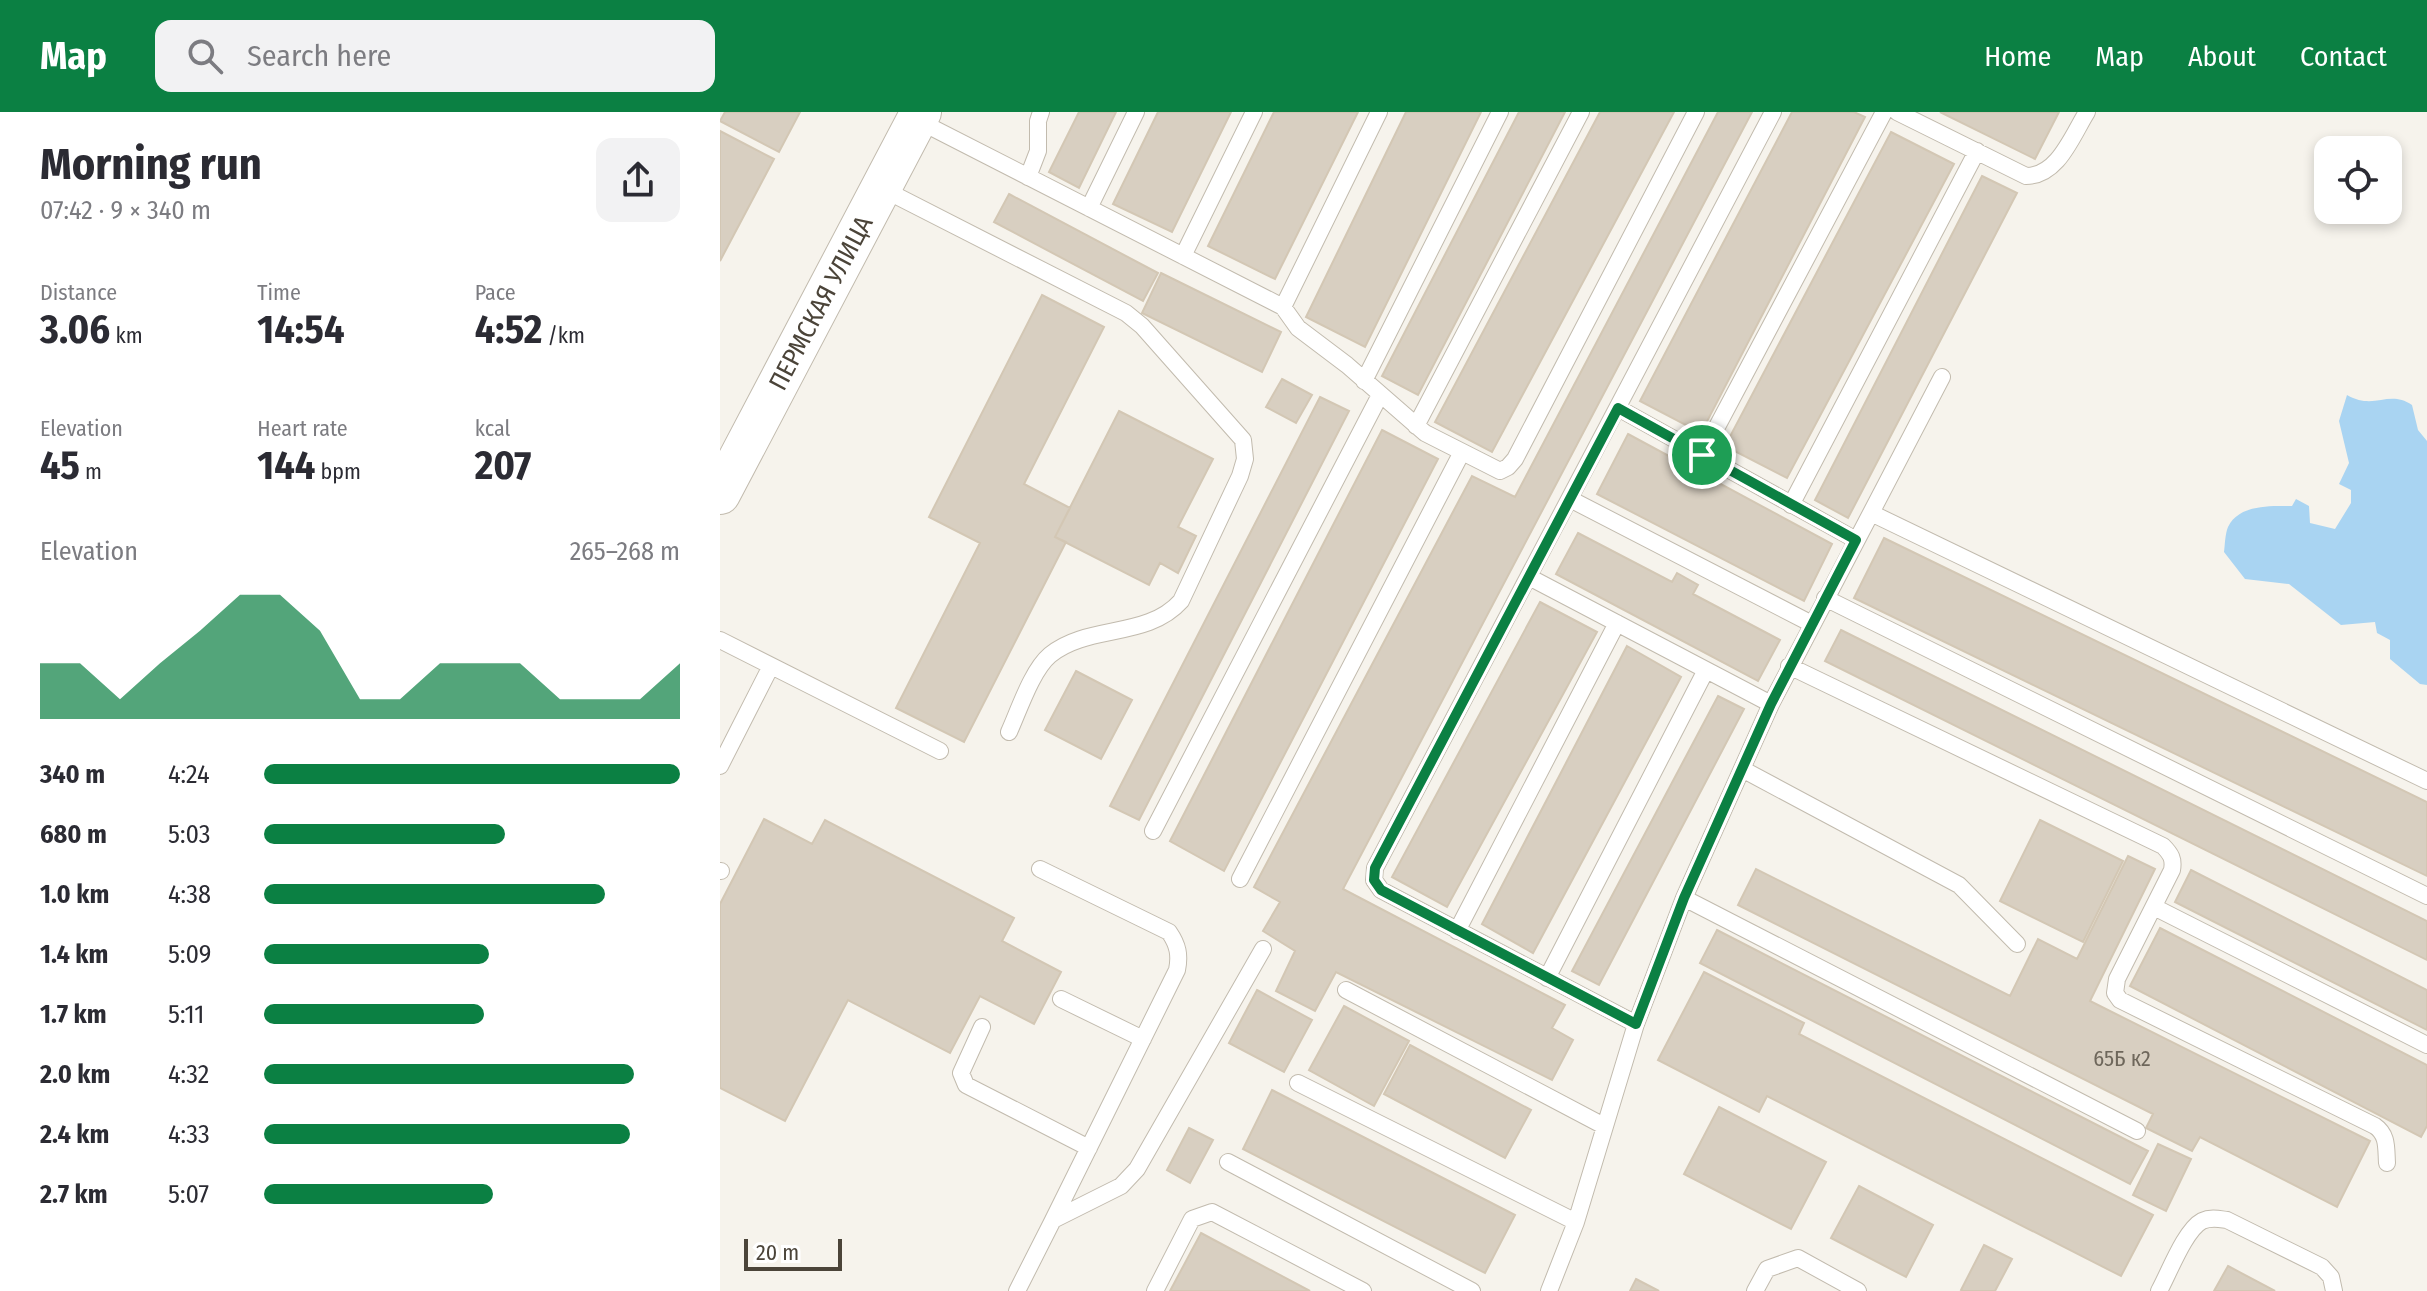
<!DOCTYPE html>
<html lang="en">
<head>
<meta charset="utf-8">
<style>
	:root { --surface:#fff; --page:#f2f2f3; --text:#2b2b33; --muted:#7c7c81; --accent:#0b8043 }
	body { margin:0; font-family:"Fira Sans Condensed",sans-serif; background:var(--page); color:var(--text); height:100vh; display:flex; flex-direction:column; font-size:30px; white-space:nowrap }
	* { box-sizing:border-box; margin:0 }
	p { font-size:26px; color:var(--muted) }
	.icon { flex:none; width:44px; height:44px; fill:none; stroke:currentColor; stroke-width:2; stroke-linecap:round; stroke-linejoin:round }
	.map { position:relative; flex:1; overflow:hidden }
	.drawer { display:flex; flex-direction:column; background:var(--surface); width:720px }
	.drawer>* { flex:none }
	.tools { position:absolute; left:1594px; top:24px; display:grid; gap:16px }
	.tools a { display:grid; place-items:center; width:88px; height:88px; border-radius:16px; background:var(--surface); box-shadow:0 4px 12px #0003; font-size:40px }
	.scale { position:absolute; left:24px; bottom:20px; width:98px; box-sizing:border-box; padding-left:8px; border:4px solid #4b4439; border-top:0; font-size:22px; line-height:28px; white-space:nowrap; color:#4b4439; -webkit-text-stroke:6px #fff; paint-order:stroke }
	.pin { position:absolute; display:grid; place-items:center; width:68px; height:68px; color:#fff; margin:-34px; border:4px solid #fff; border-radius:50%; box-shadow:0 2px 8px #0007 }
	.round { display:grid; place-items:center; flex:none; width:84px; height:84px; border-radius:16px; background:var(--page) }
	.overview { display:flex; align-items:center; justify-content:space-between; height:136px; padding:0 40px }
	h1 { font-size:44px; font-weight:700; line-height:60px }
	.figures { display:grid; grid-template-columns:repeat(3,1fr); gap:12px; height:136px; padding:8px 40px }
	.figures div { display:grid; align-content:center }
	.figures b { font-size:40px; font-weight:700 }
	.figures small { font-size:22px; font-weight:400 }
	.figures p { font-size:22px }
	.chart { height:224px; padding:16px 40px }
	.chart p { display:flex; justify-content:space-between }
	.chart svg { width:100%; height:144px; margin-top:8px; fill:var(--accent); opacity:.7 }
	ul { padding:0 40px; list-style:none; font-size:26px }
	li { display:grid; grid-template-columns:128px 96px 1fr; align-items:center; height:60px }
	li i { height:20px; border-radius:10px; background:var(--accent) }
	header { display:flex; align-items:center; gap:48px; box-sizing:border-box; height:112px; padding:0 40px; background:var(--accent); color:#fff }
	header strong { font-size:38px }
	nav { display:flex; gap:44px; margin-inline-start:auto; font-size:28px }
	.search { width:560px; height:72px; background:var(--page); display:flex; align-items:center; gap:20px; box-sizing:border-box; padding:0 28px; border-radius:16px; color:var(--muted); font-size:30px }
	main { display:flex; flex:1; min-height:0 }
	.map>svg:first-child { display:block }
</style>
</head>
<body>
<header>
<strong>Map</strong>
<div class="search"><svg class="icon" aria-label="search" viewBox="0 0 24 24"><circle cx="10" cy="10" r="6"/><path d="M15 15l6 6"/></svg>Search here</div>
<nav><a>Home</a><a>Map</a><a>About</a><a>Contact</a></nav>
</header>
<main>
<section class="drawer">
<div class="overview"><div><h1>Morning run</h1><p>07:42 · 9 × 340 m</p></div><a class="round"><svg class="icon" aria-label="share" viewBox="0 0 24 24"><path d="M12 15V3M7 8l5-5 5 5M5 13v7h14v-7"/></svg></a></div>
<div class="figures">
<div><p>Distance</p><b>3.06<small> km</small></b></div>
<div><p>Time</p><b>14:54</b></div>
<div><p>Pace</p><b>4:52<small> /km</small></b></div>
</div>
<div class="figures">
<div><p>Elevation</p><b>45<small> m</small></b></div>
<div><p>Heart rate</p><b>144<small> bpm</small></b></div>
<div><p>kcal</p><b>207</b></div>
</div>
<div class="chart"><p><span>Elevation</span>265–268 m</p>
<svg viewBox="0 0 160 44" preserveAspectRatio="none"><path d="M0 44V27L10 27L20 38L30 27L40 17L50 6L60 6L70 17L80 38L90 38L100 27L110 27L120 27L130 38L140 38L150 38L160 27V44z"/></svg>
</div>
<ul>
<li><b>340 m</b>4:24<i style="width:100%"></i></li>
<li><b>680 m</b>5:03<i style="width:58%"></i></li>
<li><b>1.0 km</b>4:38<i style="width:82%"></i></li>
<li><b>1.4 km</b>5:09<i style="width:54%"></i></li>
<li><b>1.7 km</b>5:11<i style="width:53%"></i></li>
<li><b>2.0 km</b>4:32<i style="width:89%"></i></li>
<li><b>2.4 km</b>4:33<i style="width:88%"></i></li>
<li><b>2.7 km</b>5:07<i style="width:55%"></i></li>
</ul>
</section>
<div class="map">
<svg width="1707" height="1179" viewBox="0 0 1707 1179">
	<rect width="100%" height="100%" fill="#f6f3ec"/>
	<!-- water -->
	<path fill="#a9d4f2" d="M1627,283C1655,299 1668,277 1692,293L1698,318L1707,329V573L1700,572L1670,547V528L1657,521L1655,510L1621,513L1569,472L1525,467L1504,440C1505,433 1505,422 1508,415C1519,392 1551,394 1572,394L1576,387L1589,394L1590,411L1615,417L1631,391V378L1619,372L1629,351L1619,309Z"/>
	<!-- building -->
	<path fill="#d8cfc1" stroke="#d3c7b4" stroke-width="2" d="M5,0H80L59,40L0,9Z
		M359,0H396L359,76L329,60Z
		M438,0H511L452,120L393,92Z
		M554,0H638L555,167L488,134Z
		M686,0H761L645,235L586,205Z
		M799,0H845L698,283L662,264Z
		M880,0H954L772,340L715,310Z
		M998,0H1032L623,777L845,893L832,916L853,928L832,968L616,860L595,899L556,879L575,839L543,819L560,790L534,775L752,364L795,385Z
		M1072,0H1134L1145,5L981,321L920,289Z
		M1220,0H1339L1315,47Z
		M0,19L54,47L0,149Z
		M1171,20L1234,52L1067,366L1005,334Z
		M1262,64L1297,81L1128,406L1095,388Z
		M289,82L438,161L423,189L274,110Z
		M441,161L561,220L542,260L422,201Z
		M322,183L384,215L304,372L350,396L335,425L346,430L244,630L176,596L260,431L209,405Z
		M562,267L592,283L576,311L546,295Z
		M600,285L629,299L419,708L390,694Z
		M399,299L493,347L458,415L476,424L458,461L440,451L429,473L335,425Z
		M662,318L718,347L504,759L450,729Z
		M908,322L1112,432L1084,489L877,382Z
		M858,421L952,470L957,461L978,473L973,482L1060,528L1038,569L836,462Z
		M1164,426L1707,690V764L1134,486Z
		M820,490L877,520L727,795L672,765Z
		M1121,518L1707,809V848L1105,549Z
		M907,534L961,565L813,841L762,812Z
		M356,559L412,588L381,647L325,618Z
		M998,584L1024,597L879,873L852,859Z
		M44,707L92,732L105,708L294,806L282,829L341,860L314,912L260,884L230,941L128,888L65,1009L0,976V792Z
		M1320,708L1403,749L1363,830L1280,789Z
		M1408,744L1435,757L1370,889L1650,1029L1617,1095L1480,1025L1472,1039L1426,1016L1433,1002L1018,793L1036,757L1290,884L1318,827L1357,847Z
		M1471,758L1707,878V918L1455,790Z
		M1440,816L1707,953V1014L1701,1025L1410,874Z
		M997,818L1428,1039L1410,1072L980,851Z
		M984,860L1084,911L1079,922L1433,1103L1401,1164L1047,984L1039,1000L938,948Z
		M537,878L592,908L564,960L509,931Z
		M624,894L689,929L654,994L589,958Z
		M690,933L811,998L785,1046L664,982Z
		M552,978L795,1103L765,1161L523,1037Z
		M999,995L1106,1050L1071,1117L964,1062Z
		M469,1016L493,1028L470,1071L447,1058Z
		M1438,1032L1471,1047L1446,1099L1413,1083Z
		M1139,1074L1213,1113L1186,1165L1111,1126Z
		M481,1121L590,1179H450Z
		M1264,1133L1292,1147L1275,1179H1243L1241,1178Z
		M1508,1154L1555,1179H1494Z
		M916,1167L939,1179H910Z"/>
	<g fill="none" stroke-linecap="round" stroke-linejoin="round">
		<defs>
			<path id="service" d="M1177,0L1306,64C1338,64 1352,24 1367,0
				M197,8L563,195L578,216L627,253L705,321L780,359L788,355L795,347L976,0
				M308,65L318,39V9L321,0
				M161,76L406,201L422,214L523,328L525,347L520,364L461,489C427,527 368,512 330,543C312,558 299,598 289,620
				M369,96L416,0
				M463,144L534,0
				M563,195L659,0
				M1222,265L1151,401L1707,669
				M644,269L780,0
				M898,296L1136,428
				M696,314L861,0
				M982,343L1164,0
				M850,387L1092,512
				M1071,393L1257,39
				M809,465L1051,592
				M1105,486L1707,784
				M0,528L220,639
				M1069,554L1443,734C1451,742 1454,747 1452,758L1397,867L1395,881L1400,888L1655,1014C1668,1023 1666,1036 1667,1051
				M0,654L51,554
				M1022,657L1239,773L1297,832
				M433,719L660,283
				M320,757L449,820C458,833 460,843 457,858L333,1108
				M0,759H1
				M520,767L742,340
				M964,786L1417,1019
				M1434,795L1707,933
				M737,819L897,511
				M827,866L986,558
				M626,878L884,1014
				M341,887L423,927
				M916,912L964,786L1051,592L1151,401
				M262,915L241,961L246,973L369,1036
				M578,971L856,1110
				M508,1050L752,1179
				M297,1179L333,1108L401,1074L417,1057L543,837
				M435,1179L472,1107L492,1100L643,1179
				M829,1179L856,1110L916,912L661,778L654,768L655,756L1053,0
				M1035,1179L1047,1157L1078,1146L1138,1179
				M1439,1179C1449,1161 1465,1118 1482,1109C1491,1105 1499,1107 1507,1108L1602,1155L1611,1165L1614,1179"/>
			<g id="tertiary">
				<path id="s1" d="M0,382L201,0"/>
			</g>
		</defs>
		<!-- service casing -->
		<use href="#service" stroke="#c2bbae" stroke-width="18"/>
		<!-- tertiary casing -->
		<use href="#tertiary" stroke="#c2bbae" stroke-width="42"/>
		<!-- service -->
		<use href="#service" stroke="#fff" stroke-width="16"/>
		<!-- tertiary -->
		<use href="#tertiary" stroke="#fff" stroke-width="40"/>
	</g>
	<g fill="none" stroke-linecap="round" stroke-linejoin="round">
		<defs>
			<path id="route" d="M898,296L1136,428L1051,592L964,786L916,912L661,778L654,768L655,756Z"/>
		</defs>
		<!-- route casing -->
		<use href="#route" stroke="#fff" stroke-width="16"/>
		<!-- route -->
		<use href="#route" stroke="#0b8043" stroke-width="10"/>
	</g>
	<g text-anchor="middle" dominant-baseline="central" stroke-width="6" stroke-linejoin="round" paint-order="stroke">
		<!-- number labels -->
		<g font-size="22" fill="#6e675b">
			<text x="1402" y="946">65Б к2</text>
		</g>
		<!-- street labels -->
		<g font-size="26" fill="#4b4439" stroke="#fff">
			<text stroke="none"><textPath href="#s1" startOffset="216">ПЕРМСКАЯ УЛИЦА</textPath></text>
		</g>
	</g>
</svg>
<div class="tools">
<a><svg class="icon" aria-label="locate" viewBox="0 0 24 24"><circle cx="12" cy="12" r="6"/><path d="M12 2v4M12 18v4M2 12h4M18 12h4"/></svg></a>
</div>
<div class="scale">20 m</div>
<div class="pin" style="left:982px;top:343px;background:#1e9e55"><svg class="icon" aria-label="arrive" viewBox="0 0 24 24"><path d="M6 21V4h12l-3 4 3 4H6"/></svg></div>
</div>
</main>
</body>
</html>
